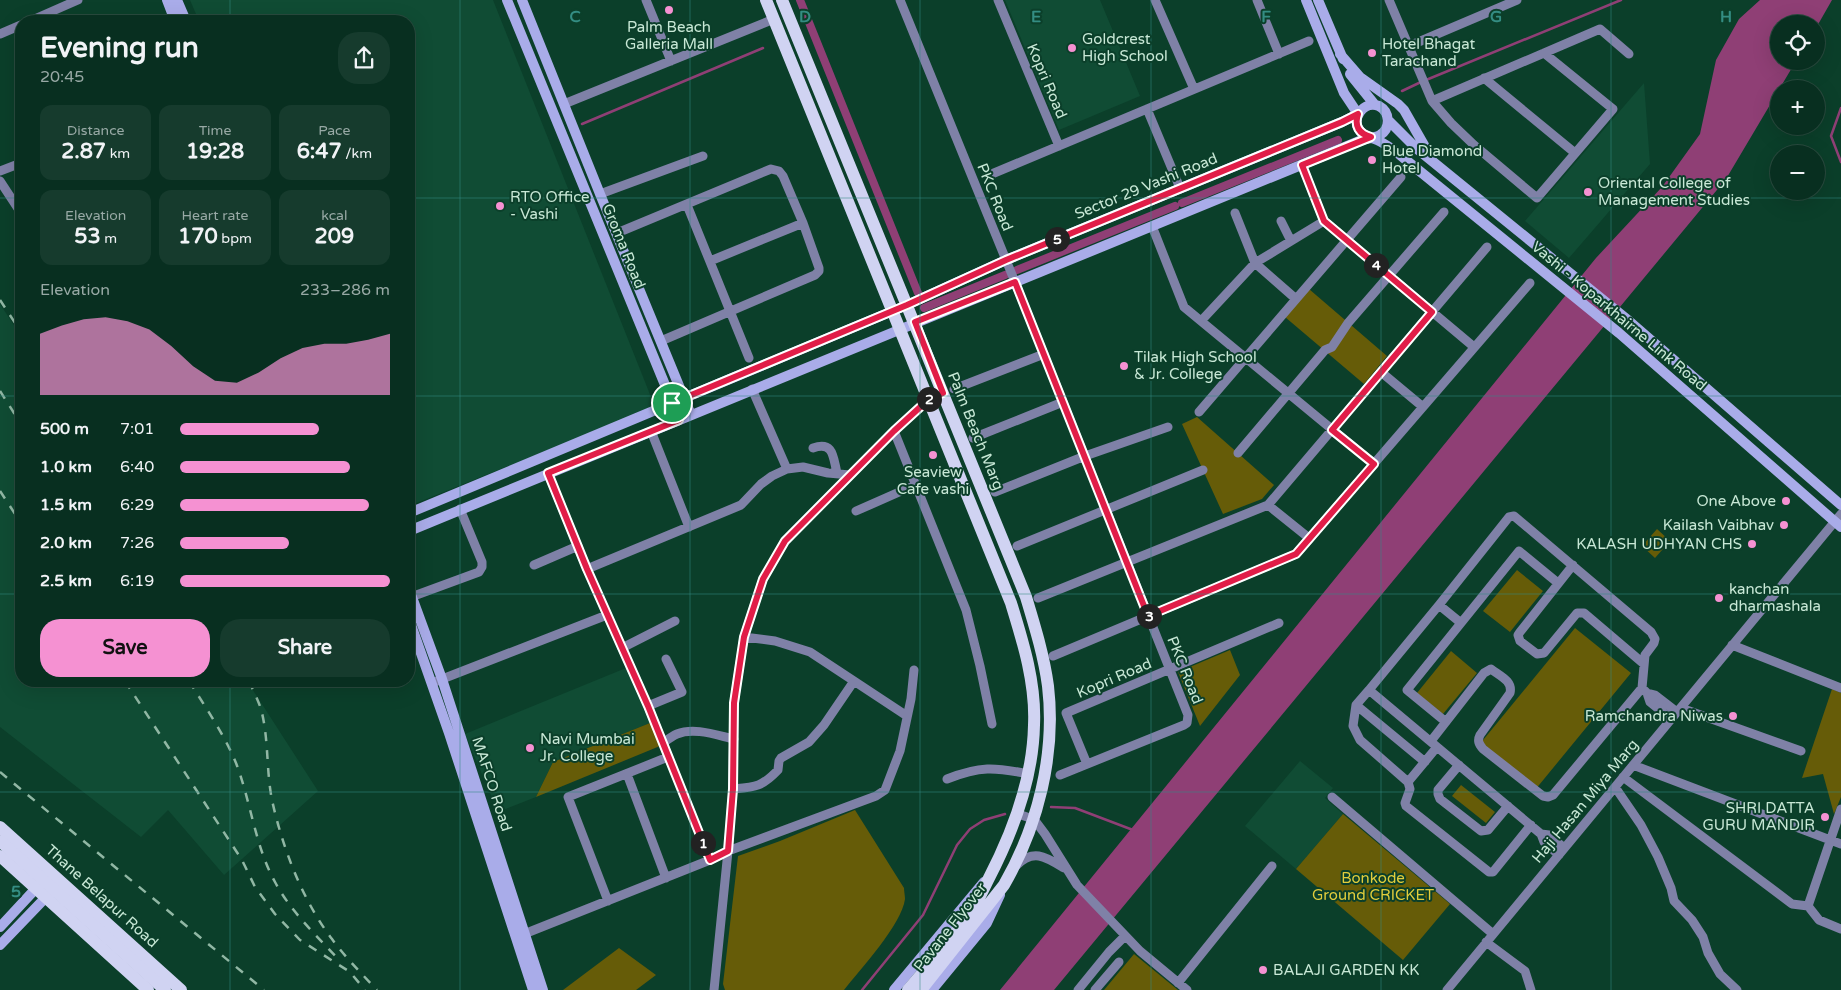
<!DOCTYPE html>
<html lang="en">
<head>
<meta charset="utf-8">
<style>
	:root { --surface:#082f20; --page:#163b2d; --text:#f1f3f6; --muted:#98a9a5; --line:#294a3e; --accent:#f591d2 }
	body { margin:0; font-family:"Varela Round",sans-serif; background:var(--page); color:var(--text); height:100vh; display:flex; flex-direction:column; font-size:19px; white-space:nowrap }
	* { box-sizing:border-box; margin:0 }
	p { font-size:16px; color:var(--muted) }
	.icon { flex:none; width:28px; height:28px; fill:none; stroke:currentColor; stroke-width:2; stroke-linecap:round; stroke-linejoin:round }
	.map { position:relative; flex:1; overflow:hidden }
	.drawer { position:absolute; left:15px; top:15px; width:400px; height:672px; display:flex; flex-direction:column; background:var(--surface); border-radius:20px; box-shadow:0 5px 20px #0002,0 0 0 1px var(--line) }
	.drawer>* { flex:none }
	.tools { position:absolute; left:1770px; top:15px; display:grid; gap:10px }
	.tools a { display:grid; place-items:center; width:55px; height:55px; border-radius:50%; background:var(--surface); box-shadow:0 5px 20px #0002,0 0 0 1px var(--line); font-size:25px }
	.pin { position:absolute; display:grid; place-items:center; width:42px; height:42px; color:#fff; margin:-21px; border:2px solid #fff; border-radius:50%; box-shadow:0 1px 5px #0007 }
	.km { position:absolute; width:25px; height:25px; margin:-12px; border-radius:50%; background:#222; color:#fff; font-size:14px; line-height:25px; text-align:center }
	.round { display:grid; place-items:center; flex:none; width:52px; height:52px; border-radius:20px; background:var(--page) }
	.summary { display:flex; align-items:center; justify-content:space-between; height:85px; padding:0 25px }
	h1 { font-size:28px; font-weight:700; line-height:38px }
	.stats { display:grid; grid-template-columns:repeat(3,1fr); gap:8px; height:85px; padding:5px 25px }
	.stats div { display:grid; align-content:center; border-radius:12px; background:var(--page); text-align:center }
	.stats b { font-size:21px; font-weight:700 }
	.stats small { font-size:14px; font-weight:400 }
	.stats p { font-size:14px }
	.chart { height:140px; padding:10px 25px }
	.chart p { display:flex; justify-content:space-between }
	.chart svg { width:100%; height:90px; margin-top:5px; fill:var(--accent); opacity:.7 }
	.button { display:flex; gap:10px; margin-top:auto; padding:10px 25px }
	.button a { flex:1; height:58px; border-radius:20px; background:var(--accent); color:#111; font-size:20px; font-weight:700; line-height:58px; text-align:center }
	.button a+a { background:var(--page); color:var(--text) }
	ul { padding:0 25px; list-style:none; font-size:16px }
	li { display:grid; grid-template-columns:80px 60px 1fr; align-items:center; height:38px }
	li i { height:12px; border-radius:6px; background:var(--accent) }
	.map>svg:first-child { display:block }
</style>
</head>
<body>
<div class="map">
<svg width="1841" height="990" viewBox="0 0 1841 990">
	<rect width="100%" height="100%" fill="#0b3f2a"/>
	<!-- built -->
	<path fill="#104c34" d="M190,0H493L655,407L409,506V21H199Z
		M1005,0H1100L1140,96L1059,130Z
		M1644,83L1650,164L1569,258L1525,221Z
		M0,304L21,336V681H247L318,791L224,875L168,810L141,837L0,727Z
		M626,668L650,723L553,762L536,797L498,812L465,734Z
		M1300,761L1333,788L1325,798L1343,814L1296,869L1245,826Z"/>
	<!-- green -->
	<path fill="#665c08" d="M1309,289L1387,356L1364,384L1285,317Z
		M1197,417L1274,485L1262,499L1223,514L1182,424Z
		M1657,529L1670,541L1655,558L1642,546Z
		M1517,570L1543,591L1510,632L1483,611Z
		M1575,628L1631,673L1535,790L1479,745Z
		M1230,650L1240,675L1200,726L1178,672Z
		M1451,651L1477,673L1443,714L1417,693Z
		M1832,689L1841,693V797L1834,814L1823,774L1802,778Z
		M650,723L660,746L536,797L553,762Z
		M1461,785L1495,812L1486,823L1452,796Z
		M855,810L904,888C904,891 905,896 905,899C902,924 860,970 844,990H725L723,984L738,856L780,841Z
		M1343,814L1450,904L1403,960L1296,869Z
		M619,948L656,975L636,990H563Z
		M1134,954L1178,990H1104Z"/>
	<!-- water -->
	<path fill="#8f3f75" d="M1760,0H1832L1816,28V24H1779V61H1796L1726,179L1054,990H1000L1596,258L1662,187L1700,134L1716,60L1739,19Z"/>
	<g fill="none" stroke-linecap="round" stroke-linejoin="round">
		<!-- stream -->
		<path stroke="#8f3f75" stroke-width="2.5" d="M1426,80L1621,0
			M1402,91L1421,82
			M1841,108L1831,136L1841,162
			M582,124L763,48
			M1051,807L1075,808L1133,830
			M862,990L923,915L957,845L970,829L984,820L1005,814"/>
		<!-- canal -->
		<path stroke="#8f3f75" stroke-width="8" d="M800,0L918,293
			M1182,203L1338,140
			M1017,270L1175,206
			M924,308L1005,275"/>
		<!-- minor -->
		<path stroke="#7f81a7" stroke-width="9" d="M646,0L671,61
			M900,0L1015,282L1188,715L1187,723L1184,725L1060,775
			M998,0L1059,146
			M1155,0L1194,89
			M1257,0L1279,54
			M1389,0L1432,101L1451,123L1474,145L1537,198L1613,109L1544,53
			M30,21L78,0
			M0,34L21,25
			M1409,46L1517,0
			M1484,78L1575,153
			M1432,101L1600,29L1629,54
			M564,104L774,19
			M1147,109L1180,188
			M1302,165L1324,221L1474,347
			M0,171L21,163
			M987,176L1309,41
			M0,181L21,213
			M600,194L703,156
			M687,205L749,358
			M1235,213L1255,263L1296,299
			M1281,221L1291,241
			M1152,226L1184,307L1374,464
			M617,233L771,169L779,171L783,176L803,223L819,268V271L815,275L661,341
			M710,261L803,223
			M1201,321L1255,263L1324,221
			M1381,372L1423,407
			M752,389L787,469
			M954,389L1044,354
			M1199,412L1401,177
			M651,431L689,527
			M894,431L966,610L980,666L992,724
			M973,438L1063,402
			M813,448C834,441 833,457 837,473
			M1238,453L1325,350L1332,347L1348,323L1444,212
			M548,473L587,569L648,706L710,860
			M995,492L1085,456L1168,427
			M1268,505L1309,538
			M856,511L915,485
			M1017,546L1203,470
			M534,565L578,546
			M1573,565L1520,632L1518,635L1520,641L1537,654L1544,653L1577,613H1584L1644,664
			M587,569L741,505L761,484L772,476L787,469L803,467L828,473L850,475
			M411,597L479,572L482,567V562L460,509
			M1038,598L1268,505L1487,247
			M1439,605L1461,623
			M744,637L775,641L810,652L907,716
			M1732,645L1841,688
			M622,648L675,621
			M1053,656L1296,554L1530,283
			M432,683L607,615
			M1369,690L1356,705L1353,726L1360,740L1408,782L1410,789L1405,803L1406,806L1489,872H1493L1531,825
			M1356,705L1425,762
			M648,706L682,692L666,659
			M1681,708L1801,751
			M1671,719L1650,702L1647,693L1655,695L1677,712
			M1446,722L1407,690L1519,551L1558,583
			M1431,741L1484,673L1491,669C1500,676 1513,681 1510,693L1480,735C1477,741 1479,744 1483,749L1543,796L1548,797L1553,795L1642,688
			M663,743C667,740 672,736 677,734C694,727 716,735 734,739
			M1087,764L1066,713L1279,623
			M1459,765L1438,790V794L1440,799L1481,831L1488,830L1508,806
			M1633,765L1841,844
			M627,774L666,878
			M1623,777L1792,904L1808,906L1819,920L1841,929
			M947,779C980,766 994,767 1029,774
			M1408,782L1437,747
			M1615,787L1641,825L1658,857L1671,888L1674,901L1692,920L1703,937L1708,953L1720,974L1737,990
			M733,789C755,787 762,787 778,770L779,761L781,758L809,742L824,725L854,681
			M1332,797L1493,934
			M1018,814L1033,819L1036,822L1045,834L1077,885L1140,951L1187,990
			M1541,834L1369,690L1439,605L1509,517L1514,516L1651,632L1655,639L1654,643L1645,655L1642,688L1647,693
			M1559,855L1544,842L1541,834L1549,835L1564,848
			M1016,866C1033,848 1046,857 1064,868
			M608,901L568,797L668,757
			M1808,906L1841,809
			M519,936L710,860L728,851L876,796L885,790L900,751L911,699L914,670
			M1486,942L1525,971L1531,990
			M1178,983L1272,866
			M714,990L728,851L733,789L734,703L744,637L763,579L785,541L894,431L929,399L943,393
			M1078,990L1109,952L1125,936
			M1095,990L1119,962
			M1447,990L1841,514"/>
		<!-- secondary -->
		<path stroke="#a9ace9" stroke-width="10" d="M167,0L175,21
			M177,0L186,21
			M507,0L679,419
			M522,0L600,194L691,415
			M1306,0L1344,93L1358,114
			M1318,0L1343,59
			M1340,54L1360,77L1398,104L1404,110L1428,152
			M1350,74L1375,105
			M1388,120L1416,148L1629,321L1841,505
			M409,513L907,305L1006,260L1342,122L1358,114
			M409,531L1362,140C1368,138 1375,138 1380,135C1391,128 1390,112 1379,106C1364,100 1350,119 1360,131C1365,137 1374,138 1381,142C1390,147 1398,153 1406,160L1619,333L1841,527
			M409,589L442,679L543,990
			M409,619L449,733L533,990
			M0,927L40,884
			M0,945L50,893
			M894,990L984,882
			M932,990L987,923L1000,895"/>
		<!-- primary -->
		<path stroke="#d0d3f2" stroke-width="12" d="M766,0L1011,603C1023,642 1036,683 1034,725C1033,780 1013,832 988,880C983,890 978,901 972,910C953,938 930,964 908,990
			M782,0L1026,597C1035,627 1044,656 1048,686C1056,754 1038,826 1004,885L921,990
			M0,827L181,990
			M0,856L148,990"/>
		<!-- rail -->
		<path stroke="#91b7a4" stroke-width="2.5" stroke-dasharray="9 9" stroke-linecap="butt" d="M0,300L21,332
			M0,391L21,424
			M0,491L21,523
			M125,681L242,860L255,887L275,914L300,940L350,972L365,990
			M189,681C206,708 224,734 236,763C251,802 255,846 275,882C291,912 317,936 340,961
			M249,681C253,690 258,700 261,709C269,739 266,770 272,800C282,846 302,900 332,939C345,957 361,973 377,990
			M0,772L264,990"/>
		<!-- primary-bridge -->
		<path stroke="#d0d3f2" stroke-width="12" d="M0,841L165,990"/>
	</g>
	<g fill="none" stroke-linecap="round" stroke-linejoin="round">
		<defs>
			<path id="route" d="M1358,114C1354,126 1359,134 1371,137L1302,165L1324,221L1432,312L1332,430L1374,464L1296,554L1148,616L1015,282L915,322L943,393L929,399L894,431L785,541L763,579L744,637L734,703L733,789L728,851L710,860L648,706L587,569L548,473L679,420L672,403L907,305L1006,260L1342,122Z"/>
		</defs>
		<!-- route casing -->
		<use href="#route" stroke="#fff" stroke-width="10"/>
		<!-- route -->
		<use href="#route" stroke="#e11d48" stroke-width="6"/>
	</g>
	<!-- grid -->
	<path fill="none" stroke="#348d83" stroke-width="1" stroke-opacity="0.55" d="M230,0V21M460,0V990M690,0V990M920,0V990M1151,0V990M1381,0V990M1611,0V990M0,198H21M409,198H1841M0,396H21M409,396H1841M0,594H21M409,594H1841M230,681V990M0,792H1841"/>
	<!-- markers -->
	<g fill="#f591d2" stroke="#0b3f2a" stroke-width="2">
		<circle cx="669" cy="10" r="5"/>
		<circle cx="1072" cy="48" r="5"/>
		<circle cx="1372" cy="53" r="5"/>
		<circle cx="1372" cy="160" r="5"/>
		<circle cx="1588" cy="192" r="5"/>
		<circle cx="500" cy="206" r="5"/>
		<circle cx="1124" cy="366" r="5"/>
		<circle cx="933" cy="455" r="5"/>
		<circle cx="1786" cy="501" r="5"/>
		<circle cx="1784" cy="525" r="5"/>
		<circle cx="1752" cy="544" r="5"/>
		<circle cx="1719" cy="598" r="5"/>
		<circle cx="1733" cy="716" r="5"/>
		<circle cx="530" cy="748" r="5"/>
		<circle cx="1825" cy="817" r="5"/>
		<circle cx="1263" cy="970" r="5"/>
	</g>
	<g text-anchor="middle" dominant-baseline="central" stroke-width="4" stroke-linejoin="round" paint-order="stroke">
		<!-- poi labels -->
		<g font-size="15" fill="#c8e8d6" stroke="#0b3f2a" text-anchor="start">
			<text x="669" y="27" text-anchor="middle">Palm Beach<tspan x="669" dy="17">Galleria Mall</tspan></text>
			<text x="1082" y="39">Goldcrest<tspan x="1082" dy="17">High School</tspan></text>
			<text x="1382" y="44">Hotel Bhagat<tspan x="1382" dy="17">Tarachand</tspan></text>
			<text x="1382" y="151">Blue Diamond<tspan x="1382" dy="17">Hotel</tspan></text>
			<text x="1598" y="183">Oriental College of<tspan x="1598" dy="17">Management Studies</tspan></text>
			<text x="510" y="197">RTO Office<tspan x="510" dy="17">- Vashi</tspan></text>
			<text x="1134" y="357">Tilak High School<tspan x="1134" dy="17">&amp; Jr. College</tspan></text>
			<text x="933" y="472" text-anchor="middle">Seaview<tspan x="933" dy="17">Cafe vashi</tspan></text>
			<text x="1776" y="501" text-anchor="end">One Above</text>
			<text x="1774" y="525" text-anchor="end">Kailash Vaibhav</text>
			<text x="1742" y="544" text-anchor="end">KALASH UDHYAN CHS</text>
			<text x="1729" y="589">kanchan<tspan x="1729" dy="17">dharmashala</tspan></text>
			<text x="1723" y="716" text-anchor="end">Ramchandra Niwas</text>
			<text x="540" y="739">Navi Mumbai<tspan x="540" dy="17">Jr. College</tspan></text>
			<text x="1815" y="808" text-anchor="end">SHRI DATTA<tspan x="1815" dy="17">GURU MANDIR</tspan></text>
			<text x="1273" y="970">BALAJI GARDEN KK</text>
		</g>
		<!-- street labels -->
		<g font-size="15" fill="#c8e8d6" stroke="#0b3f2a">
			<text transform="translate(1047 81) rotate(67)">Kopri Road</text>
			<text transform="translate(1146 186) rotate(-22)">Sector 29 Vashi Road</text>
			<text transform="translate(995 197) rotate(68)">PKC Road</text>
			<text transform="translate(624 246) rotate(68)">Groma Road</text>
			<text transform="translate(1619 316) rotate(40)">Vashi - Koparkhairne Link Road</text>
			<text transform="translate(976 431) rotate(68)">Palm Beach Marg</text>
			<text transform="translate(1185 670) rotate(68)">PKC Road</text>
			<text transform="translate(1114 678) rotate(-23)">Kopri Road</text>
			<text transform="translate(492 784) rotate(72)">MAFCO Road</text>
			<text transform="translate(1585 801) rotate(-50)">Haji Hasan Miya Marg</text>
			<text transform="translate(102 896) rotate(42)">Thane Belapur Road</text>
			<text transform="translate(950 927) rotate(-52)">Pavane Flyover</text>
		</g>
		<!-- park labels -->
		<g font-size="15" fill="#e1cd3c" stroke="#0b3f2a">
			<text x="1373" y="878">Bonkode<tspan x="1373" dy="17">Ground CRICKET</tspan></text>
		</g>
	</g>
	<g font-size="16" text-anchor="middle" font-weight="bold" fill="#348d83" stroke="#0b3f2a" stroke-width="4" stroke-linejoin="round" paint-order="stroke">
		<text x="575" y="22">C</text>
		<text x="805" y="22">D</text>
		<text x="1036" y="22">E</text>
		<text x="1266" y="22">F</text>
		<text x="1496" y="22">G</text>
		<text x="1726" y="22">H</text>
		<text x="16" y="897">5</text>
	</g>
</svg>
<div class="tools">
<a><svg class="icon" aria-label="locate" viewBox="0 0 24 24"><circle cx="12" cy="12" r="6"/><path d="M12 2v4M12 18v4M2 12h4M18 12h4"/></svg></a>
<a>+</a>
<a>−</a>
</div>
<div class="pin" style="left:672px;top:403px;background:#1e9e55"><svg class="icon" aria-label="arrive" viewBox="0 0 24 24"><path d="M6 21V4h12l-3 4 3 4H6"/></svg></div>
<b class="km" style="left:703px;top:843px">1</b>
<b class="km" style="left:929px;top:399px">2</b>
<b class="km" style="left:1149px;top:616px">3</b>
<b class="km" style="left:1376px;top:265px">4</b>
<b class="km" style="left:1057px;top:239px">5</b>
<section class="drawer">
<div class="summary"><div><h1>Evening run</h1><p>20:45</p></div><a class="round"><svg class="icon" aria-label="share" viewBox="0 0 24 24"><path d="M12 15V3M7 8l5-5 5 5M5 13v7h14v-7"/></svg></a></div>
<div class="stats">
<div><p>Distance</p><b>2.87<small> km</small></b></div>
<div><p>Time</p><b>19:28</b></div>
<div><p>Pace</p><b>6:47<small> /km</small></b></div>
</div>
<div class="stats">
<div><p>Elevation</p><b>53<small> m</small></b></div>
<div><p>Heart rate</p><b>170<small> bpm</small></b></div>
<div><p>kcal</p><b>209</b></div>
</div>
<div class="chart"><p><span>Elevation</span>233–286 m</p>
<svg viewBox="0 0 160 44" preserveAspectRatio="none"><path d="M0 44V14L10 10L20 7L30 6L40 8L50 12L60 20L70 30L80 37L90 38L100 33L110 26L120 21L130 19L140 19L150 17L160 14V44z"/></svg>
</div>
<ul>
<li><b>500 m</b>7:01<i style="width:66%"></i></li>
<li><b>1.0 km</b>6:40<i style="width:81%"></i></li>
<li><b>1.5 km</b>6:29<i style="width:90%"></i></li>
<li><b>2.0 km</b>7:26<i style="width:52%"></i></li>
<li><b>2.5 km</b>6:19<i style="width:100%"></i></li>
</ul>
<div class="button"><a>Save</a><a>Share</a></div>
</section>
</div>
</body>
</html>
